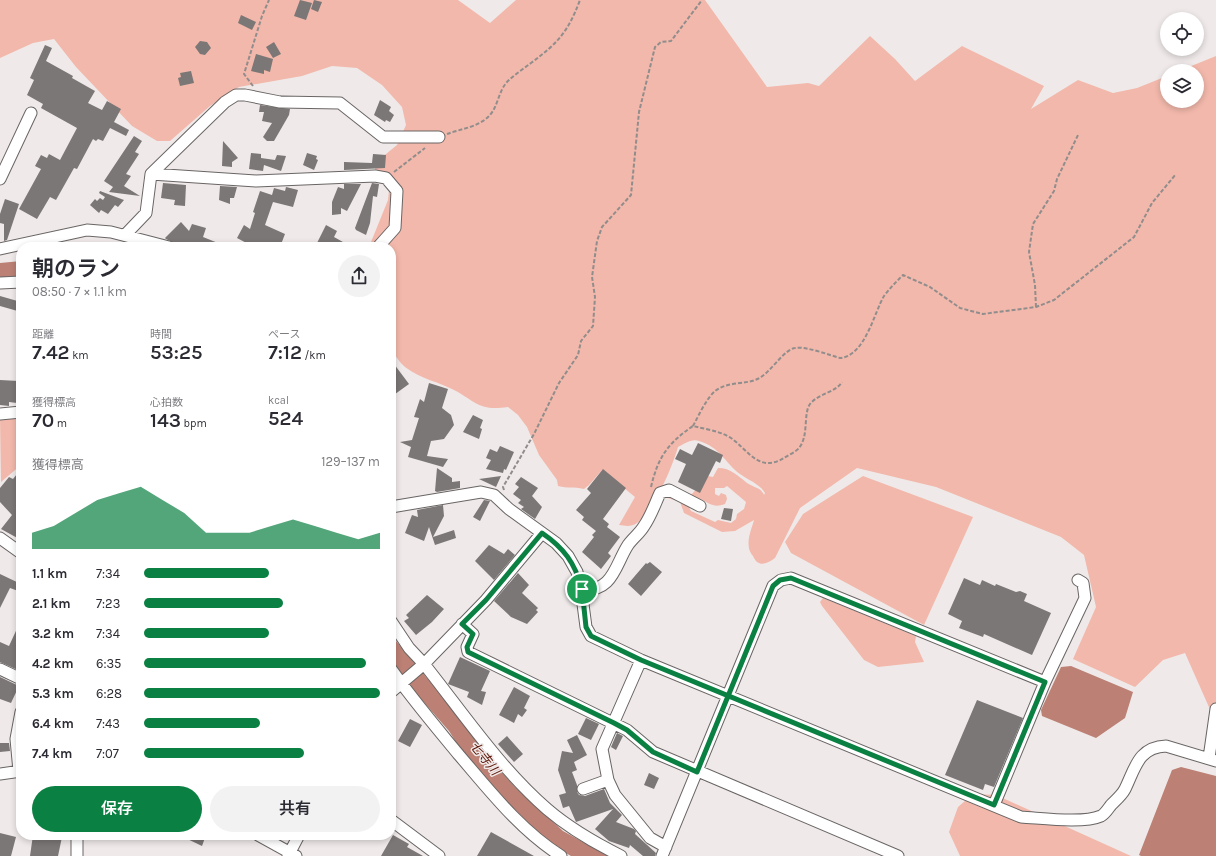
<!DOCTYPE html>
<html lang="ja">
<head>
<meta charset="utf-8">
<style>
	:root { --surface:#fff; --page:#f2f2f3; --text:#2b2b33; --muted:#7c7c81; --accent:#0b8043 }
	body { margin:0; font-family:Karla,"Noto Sans JP",sans-serif; background:var(--page); color:var(--text); height:100vh; display:flex; flex-direction:column; font-size:15px; white-space:nowrap }
	* { box-sizing:border-box; margin:0 }
	p { font-size:13px; color:var(--muted) }
	.icon { flex:none; width:22px; height:22px; fill:none; stroke:currentColor; stroke-width:2; stroke-linecap:round; stroke-linejoin:round }
	.map { position:relative; flex:1; overflow:hidden }
	.drawer { position:absolute; left:16px; top:242px; width:380px; height:598px; display:flex; flex-direction:column; background:var(--surface); border-radius:16px; box-shadow:0 2px 6px #0003 }
	.drawer>* { flex:none }
	.controls { position:absolute; left:1160px; top:12px; display:grid; gap:8px }
	.controls a { display:grid; place-items:center; width:44px; height:44px; border-radius:50%; background:var(--surface); box-shadow:0 2px 6px #0003; font-size:20px }
	.pin { position:absolute; display:grid; place-items:center; width:34px; height:34px; color:#fff; margin:-17px; border:2px solid #fff; border-radius:50%; box-shadow:0 1px 4px #0007 }
	.round { display:grid; place-items:center; flex:none; width:42px; height:42px; border-radius:21px; background:var(--page) }
	.headline { display:flex; align-items:center; justify-content:space-between; height:68px; padding:0 16px }
	h1 { font-size:22px; font-weight:600; line-height:30px }
	.figures { display:grid; grid-template-columns:repeat(3,1fr); gap:6px; height:68px; padding:4px 16px }
	.figures div { display:grid; align-content:center }
	.figures b { font-size:20px; font-weight:600 }
	.figures small { font-size:11px; font-weight:400 }
	.figures p { font-size:11px }
	.chart { height:112px; padding:8px 16px }
	.chart p { display:flex; justify-content:space-between }
	.chart svg { width:100%; height:72px; margin-top:4px; fill:var(--accent); opacity:.7 }
	.button { display:flex; gap:8px; margin-top:auto; padding:8px 16px }
	.button a { flex:1; height:46px; border-radius:24px; background:var(--accent); color:#fff; font-size:16px; font-weight:600; line-height:46px; text-align:center }
	.button a+a { background:var(--page); color:var(--text) }
	ul { padding:0 16px; list-style:none; font-size:13px }
	li { display:grid; grid-template-columns:64px 48px 1fr; align-items:center; height:30px }
	li i { height:10px; border-radius:5px; background:var(--accent) }
	.map>svg:first-child { display:block }
</style>
</head>
<body>
<div class="map">
<svg width="1216" height="856" viewBox="0 0 1216 856">
	<rect width="100%" height="100%" fill="#efeae9"/>
	<!-- green -->
	<path fill="#f2b8ab" d="M0,0H458L490,23L516,0H705L767,87L808,83L819,86L870,36L895,59L915,81L962,46L1044,86L1031,109L1078,80L1113,93L1137,88L1167,76V101H1197V71H1179L1216,56V723L1185,653L1163,660L1135,687L1073,659L1096,607L1084,555L1061,537L936,487L857,468L800,508L775,558C767,564 758,568 753,556C751,554 749,550 749,548C747,538 752,528 754,520L735,531L722,532L684,513L680,502L665,497V494L686,502L691,511L715,522L718,520L731,523L736,519L737,514L744,509L746,502L727,486L724,488H715V494L719,496L721,493L726,495L727,499L725,504C714,508 710,504 701,499C698,498 695,500 692,498L691,495L708,476L713,477L718,468C731,468 738,476 747,483C754,488 761,487 764,495L765,493C760,484 748,480 740,474C725,463 720,447 699,441C692,438 684,444 678,447C672,468 654,510 637,523C631,527 626,526 619,525L635,497L602,470L589,485L584,489C573,486 568,489 558,486L557,480L539,455L527,427L518,415L508,407C480,411 477,403 456,391C440,382 420,379 405,367C400,363 396,356 391,350V247H369L388,200L389,190L375,173V163L397,145L406,125L402,107L382,85L357,68L332,66L302,76L239,87L210,106L170,141H157L132,126L76,67L54,39L33,43L0,58Z
		M0,417H21V465L1,482Z
		M863,476L973,517L924,625L791,553L785,542L803,514Z
		M823,598L916,636L915,642L924,662L878,667L864,660L822,606L820,602Z
		M973,794L996,795L1131,856H960L949,832L958,807Z"/>
	<!-- water -->
	<path fill="#bc8074" d="M21,261V276L0,278V263Z
		M391,635L474,734L497,767L515,787L563,831L608,856H571L552,845L508,806L463,753L449,731L413,690L391,660Z
		M1071,666L1133,692L1125,718L1096,738L1042,716L1041,710L1061,667Z
		M1181,767L1216,776V856H1141L1139,855L1172,770Z"/>
	<!-- building -->
	<path fill="#7b7776" d="M300,0L312,3L306,20L294,16Z
		M314,0L322,2L318,12L311,9Z
		M241,15L256,22L252,30L238,23Z
		M200,41L207,42L211,48L205,55L200,54L195,47Z
		M274,42L281,54L273,58L266,47Z
		M45,45L52,48L46,61L73,76L72,78L95,91L88,103L102,110L107,101L121,109L114,122L129,130L126,136L110,128L103,141L98,139L96,141L93,139L77,169L74,168L56,200L50,197L37,219L19,209L41,169L35,166L41,155L47,158L49,154L60,160L77,128L41,108L43,104L27,95L34,80L30,78Z
		M256,54L273,59L270,72L264,70V74L251,71Z
		M191,71L194,83L180,86L178,78L181,77L180,73Z
		M380,100L391,107L389,111L394,115L390,122L386,120L385,122L374,115Z
		M260,105L290,109L289,115L274,141H267L263,137L272,123L262,121L264,112H259Z
		M134,136L142,141L135,152L139,154L126,174L131,176L124,186L140,196L109,192L113,187L104,181Z
		M223,141L238,158L232,162V167L222,166Z
		M251,153L261,154V158L275,160L277,155L286,156L281,171L264,165L263,171L249,169Z
		M307,153L317,156L316,159L318,160L314,170L303,165Z
		M373,154L386,155L385,168L344,170V162L372,163Z
		M163,183L186,185L185,206L174,205L175,200L161,198Z
		M372,183L379,184L377,197L373,196L370,223L366,235L356,230L355,228Z
		M344,184H361L347,211L341,208V214L332,215V202L338,187L344,189Z
		M220,186L237,187L234,198H230V204L219,200Z
		M286,187L298,190L293,207L273,202L265,225L285,234L280,247H254L237,238L244,225L250,229L255,213L253,212L260,191L272,195L274,188L285,191Z
		M100,191L124,200L118,207L115,205L108,214L101,210L99,213L90,205L95,199L97,201L100,198L103,200L105,197L99,193Z
		M5,199L19,204L7,240L4,241V224L0,223V214Z
		M181,222L189,231L192,224L206,228L203,237L228,247H196L185,244L183,247L166,239L165,238Z
		M326,225L337,231L334,237L352,247H315Z
		M0,296L21,302V312L0,306Z
		M391,360L409,384L391,397Z
		M0,380L19,381L17,403L9,402V406L0,405Z
		M429,383L448,389L442,408L451,415L454,425L444,439L431,441L427,456L448,459L443,467L408,457L411,447L400,442L412,440L419,418L414,417L420,399L424,402Z
		M473,415L483,420L480,428L482,429L479,439L463,432Z
		M698,443L723,455L720,463L716,461L700,493L678,482L686,464L675,459L680,449L692,455Z
		M500,446L514,452L506,470L504,469L503,473L486,469L491,460L486,458L490,449L497,452Z
		M437,468L452,478V482L460,481V488L437,492L435,491Z
		M21,469V540L1,529L12,515L0,502V488L9,477L13,479Z
		M603,469L626,488L603,519L609,524L607,527L620,537L608,553L611,556L601,569L582,552L594,537L592,535L596,531L582,520L584,517L576,510L591,493L587,489Z
		M501,476L496,487L479,479Z
		M521,477L538,488L532,496L542,507L535,519L521,509L524,507L518,503L521,500L513,494L519,487L515,484Z
		M484,500L490,501L480,521L473,517Z
		M443,505L444,516L433,537L454,530L456,538L435,545L429,527L424,541L405,533L412,515L418,517L417,510Z
		M724,508L733,509L731,521L721,519Z
		M489,545L504,554L508,549L515,555L494,580L475,561Z
		M650,562L662,572L641,596L628,584L646,563L647,564Z
		M518,573L529,585L522,593L538,608L536,610L538,612L527,624L511,617L494,601Z
		M0,574L21,584V592L10,588L0,608Z
		M964,578L980,585L982,580L995,586L996,584L1016,592L1020,591L1027,594L1024,601L1051,613L1032,655L984,634L983,637L959,628L962,621L948,614Z
		M427,595L444,609L432,622L416,635L404,621L409,618L406,615Z
		M21,620V668L20,671L0,662V642L9,646Z
		M460,657L490,671L481,691L486,692L482,705L467,697L469,692L448,684Z
		M0,677L19,686L11,703L0,699Z
		M514,687L530,696L524,708L527,710L522,717L518,714L514,723L499,715Z
		M977,700L1023,718L994,787L985,784L983,790L945,775Z
		M586,718L599,724L591,740L578,734Z
		M410,719L422,725L410,747L398,741Z
		M617,733L623,736L616,750L611,747Z
		M577,735L587,755L574,762L577,770L572,772L577,785V792L579,795L585,796L604,789L610,803L622,815L616,822L634,829L636,831L635,834L656,853L655,856H643L630,845L629,848L609,841L595,829L613,809L576,822L569,806L563,808L559,795L566,793L558,770L562,751L573,753L567,740Z
		M507,736L523,754L514,762L498,744Z
		M0,743H9L10,751L0,752Z
		M649,773L659,778L654,789L644,785Z
		M491,832L534,856H477Z
		M0,833L16,837L11,856H0Z
		M33,835L62,837L58,856H30Z
		M179,835H206L202,846Z
		M393,835L409,844L407,847L423,856H381Z"/>
	<g fill="none" stroke-linecap="round" stroke-linejoin="round">
		<defs>
			<path id="minor" d="M151,174L256,181L375,176L386,178L397,191L395,228L378,247
				M0,179L31,113
				M125,235L146,213L151,174L225,102L236,95H245L280,102L340,103L383,137H439
				M0,249L87,230L111,232L169,247
				M0,283L21,282
				M0,414L21,412
				M391,507L481,492L494,495L509,509L556,543L568,556L577,572L581,589L586,627L591,636L641,660L1021,817C1041,818 1083,824 1101,816C1105,814 1108,809 1111,805C1116,800 1122,795 1125,789C1135,769 1138,747 1166,746L1216,761
				M0,538L21,553
				M581,589C613,593 615,565 628,545C633,538 640,533 644,526C651,516 655,504 660,493L669,490L700,506
				M391,621L409,648L424,664C463,713 499,767 547,809C569,828 595,843 621,856
				M462,624L473,634L467,647L468,652L627,730L653,752L898,856
				M641,660L602,749L608,780L615,795L650,838L666,847
				M0,669L21,679
				M391,669C412,699 436,727 459,755C490,791 520,830 561,856
				M391,692L424,664L486,600L542,533
				M1209,758L1216,709
				M19,771L16,739L21,712
				M0,774L21,771
				M583,789L608,780
				M994,805L1045,682L1085,598L1083,583L1078,580
				M391,820L439,856
				M258,835L296,856
				M77,856V835
				M288,856L299,835
				M662,856L773,586L781,580L791,578L1045,682"/>
		</defs>
		<!-- minor casing -->
		<use href="#minor" stroke="#696564" stroke-width="13"/>
		<!-- path -->
		<path stroke="#908d8c" stroke-width="2" stroke-dasharray="4 2" stroke-linecap="butt" d="M253,86L244,74L262,16L269,0
			M447,134C460,129 479,127 489,116C498,107 498,92 507,82C514,75 523,69 531,63C558,43 568,32 580,0
			M394,172L425,148
			M1036,307L1035,285L1029,252L1033,224L1054,191L1057,179L1078,135
			M693,426C699,415 705,401 714,392C727,380 748,386 761,377C772,370 785,349 795,348C806,346 829,355 840,358C865,356 874,313 884,296C890,288 896,282 903,275L930,287L960,308L983,314L1036,307L1054,300L1134,237L1152,203L1176,174
			M651,487C658,457 668,443 693,426C705,429 720,431 731,438C749,451 759,473 784,458C788,455 796,452 799,448C809,436 803,414 810,404C819,393 835,393 842,382
			M504,490L503,487L534,434L559,383L578,355L581,341L593,326L595,297L592,277L597,241L602,227L631,195L639,112L655,47L661,42L671,41L702,0"/>
		<!-- minor -->
		<use href="#minor" stroke="#fff" stroke-width="11"/>
	</g>
	<g fill="none" stroke-linecap="round" stroke-linejoin="round">
		<defs>
			<path id="route" d="M582,589C575,563 564,548 542,533L486,600L462,624L473,634L467,647L468,652L614,723L627,730L653,752L697,772L773,586L780,580L791,578L1045,682L994,805L641,660L591,636L586,627L582,589"/>
		</defs>
		<!-- route casing -->
		<use href="#route" stroke="#fff" stroke-width="8"/>
		<!-- route -->
		<use href="#route" stroke="#0b8043" stroke-width="5"/>
	</g>
	<g text-anchor="middle" dominant-baseline="central" stroke-width="3" stroke-linejoin="round" paint-order="stroke">
		<!-- water labels -->
		<g font-size="13" font-style="italic" fill="#5f1609" stroke="#efeae9">
			<text transform="translate(485 758) rotate(51)">七寺川</text>
		</g>
	</g>
</svg>
<div class="controls">
<a><svg class="icon" aria-label="locate" viewBox="0 0 24 24"><circle cx="12" cy="12" r="6"/><path d="M12 2v4M12 18v4M2 12h4M18 12h4"/></svg></a>
<a><svg class="icon" aria-label="layers" viewBox="0 0 24 24"><path d="M12 4l9 5-9 5-9-5zM3 14l9 5 9-5"/></svg></a>
</div>
<div class="pin" style="left:582px;top:589px;background:#1e9e55"><svg class="icon" aria-label="arrive" viewBox="0 0 24 24"><path d="M6 21V4h12l-3 4 3 4H6"/></svg></div>
<section class="drawer">
<div class="headline"><div><h1>朝のラン</h1><p>08:50 · 7 × 1.1 km</p></div><a class="round"><svg class="icon" aria-label="share" viewBox="0 0 24 24"><path d="M12 15V3M7 8l5-5 5 5M5 13v7h14v-7"/></svg></a></div>
<div class="figures">
<div><p>距離</p><b>7.42<small> km</small></b></div>
<div><p>時間</p><b>53:25</b></div>
<div><p>ペース</p><b>7:12<small> /km</small></b></div>
</div>
<div class="figures">
<div><p>獲得標高</p><b>70<small> m</small></b></div>
<div><p>心拍数</p><b>143<small> bpm</small></b></div>
<div><p>kcal</p><b>524</b></div>
</div>
<div class="chart"><p><span>獲得標高</span>129–137 m</p>
<svg viewBox="0 0 160 44" preserveAspectRatio="none"><path d="M0 44V34L10 30L20 22L30 14L40 10L50 6L60 14L70 22L80 34L90 34L100 34L110 30L120 26L130 30L140 34L150 38L160 34V44z"/></svg>
</div>
<ul>
<li><b>1.1 km</b>7:34<i style="width:53%"></i></li>
<li><b>2.1 km</b>7:23<i style="width:59%"></i></li>
<li><b>3.2 km</b>7:34<i style="width:53%"></i></li>
<li><b>4.2 km</b>6:35<i style="width:94%"></i></li>
<li><b>5.3 km</b>6:28<i style="width:100%"></i></li>
<li><b>6.4 km</b>7:43<i style="width:49%"></i></li>
<li><b>7.4 km</b>7:07<i style="width:68%"></i></li>
</ul>
<div class="button"><a>保存</a><a>共有</a></div>
</section>
</div>
</body>
</html>
